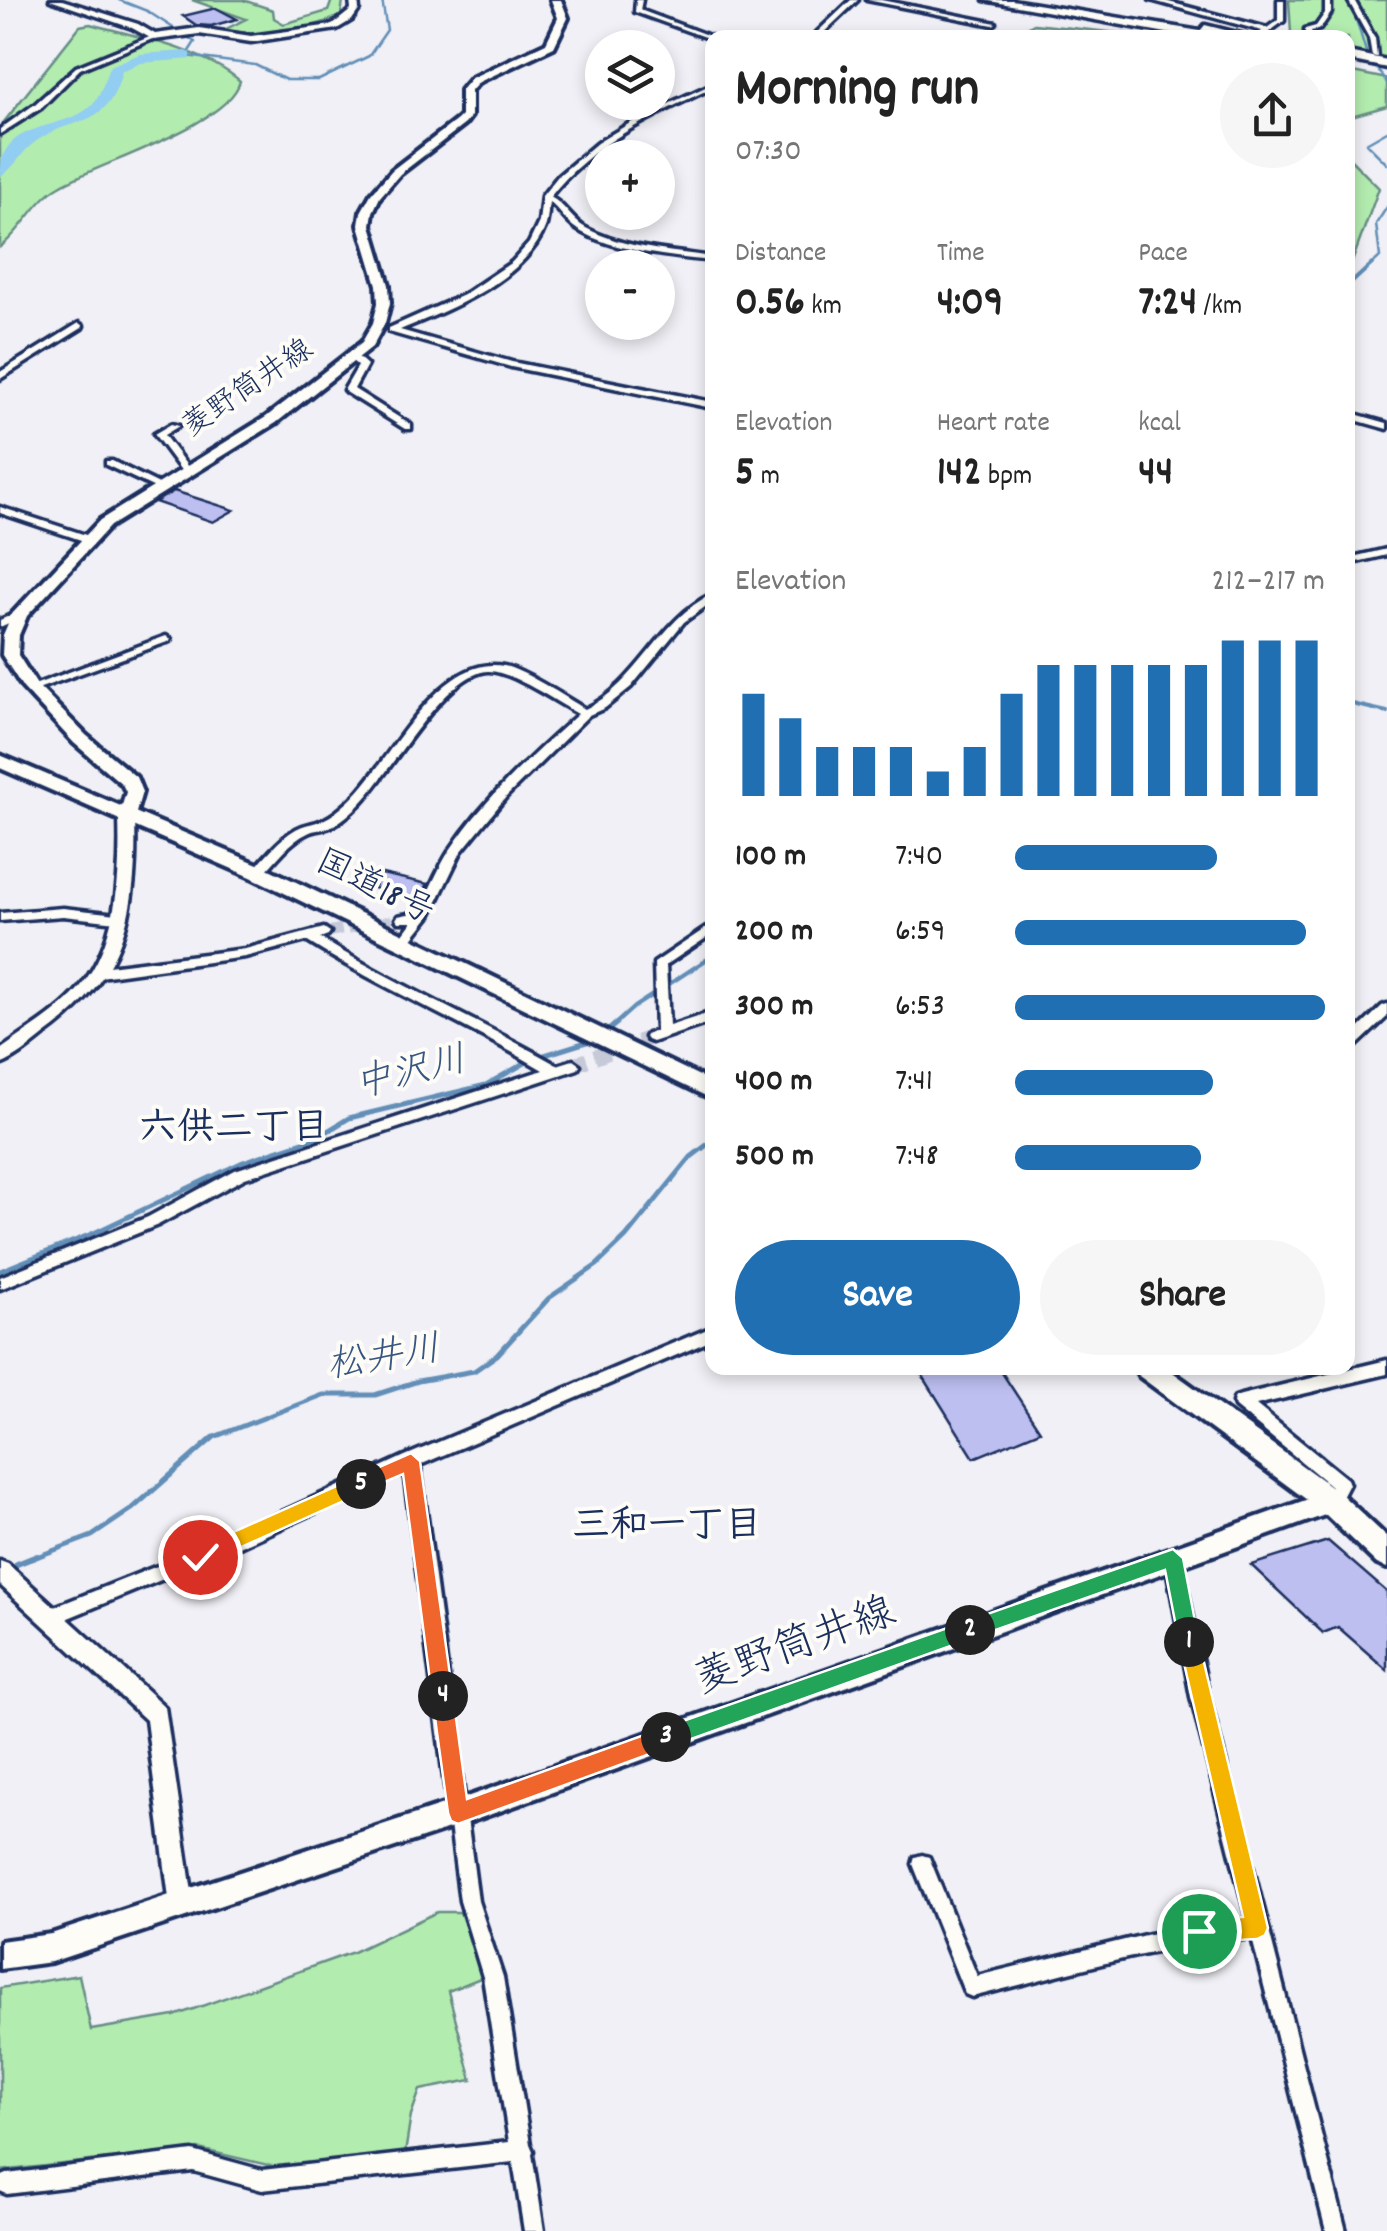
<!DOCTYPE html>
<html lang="en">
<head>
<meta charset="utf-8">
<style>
	:root { --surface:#fff; --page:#f6f6f6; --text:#222; --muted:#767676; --accent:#1f6fb2 }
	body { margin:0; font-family:Dekko,"Klee One",sans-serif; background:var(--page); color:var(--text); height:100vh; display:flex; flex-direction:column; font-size:38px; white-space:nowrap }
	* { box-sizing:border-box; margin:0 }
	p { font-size:32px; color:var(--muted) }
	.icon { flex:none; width:55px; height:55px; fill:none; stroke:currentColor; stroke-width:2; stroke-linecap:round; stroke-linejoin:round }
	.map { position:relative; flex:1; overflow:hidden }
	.details { position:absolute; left:705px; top:30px; width:650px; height:1345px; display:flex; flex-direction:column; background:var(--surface); border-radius:20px; box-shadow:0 5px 15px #0003 }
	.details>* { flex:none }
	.tools { position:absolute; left:585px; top:30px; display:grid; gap:20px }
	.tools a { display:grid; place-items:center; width:90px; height:90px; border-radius:50%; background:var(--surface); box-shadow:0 5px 15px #0003; font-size:50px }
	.pin { position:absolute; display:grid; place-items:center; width:85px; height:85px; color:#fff; margin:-42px; border:5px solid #fff; border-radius:50%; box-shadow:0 2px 10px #0007 }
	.km { position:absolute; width:50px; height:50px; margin:-25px; border-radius:50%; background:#222; color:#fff; font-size:28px; line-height:50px; text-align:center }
	.round { display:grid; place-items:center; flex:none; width:105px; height:105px; border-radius:52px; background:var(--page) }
	.head { display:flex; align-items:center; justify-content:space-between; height:170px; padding:0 30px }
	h1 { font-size:55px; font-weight:700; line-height:75px }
	.metrics { display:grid; grid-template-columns:repeat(3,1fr); gap:15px; height:170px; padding:10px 30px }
	.metrics div { display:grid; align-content:center }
	.metrics b { font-size:42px; font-weight:700 }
	.metrics small { font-size:28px; font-weight:400 }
	.metrics p { font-size:28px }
	.chart { height:280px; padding:20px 30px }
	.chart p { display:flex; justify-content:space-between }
	.chart svg { width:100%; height:180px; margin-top:10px; stroke:var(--accent); stroke-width:6 }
	.primary-button { display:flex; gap:20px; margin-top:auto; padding:20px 30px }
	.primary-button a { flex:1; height:115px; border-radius:60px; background:var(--accent); color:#fff; font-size:40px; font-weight:700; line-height:115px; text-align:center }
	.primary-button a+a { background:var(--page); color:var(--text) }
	ul { padding:0 30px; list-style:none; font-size:32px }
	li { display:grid; grid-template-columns:160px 120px 1fr; align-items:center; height:75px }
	li i { height:25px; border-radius:12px; background:var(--accent) }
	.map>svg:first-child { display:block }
</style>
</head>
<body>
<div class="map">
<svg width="1387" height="2231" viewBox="0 0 1387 2231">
	<rect width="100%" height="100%" fill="#f0f0f6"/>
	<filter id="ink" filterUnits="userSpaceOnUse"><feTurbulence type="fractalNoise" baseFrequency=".01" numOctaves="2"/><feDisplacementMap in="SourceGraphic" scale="20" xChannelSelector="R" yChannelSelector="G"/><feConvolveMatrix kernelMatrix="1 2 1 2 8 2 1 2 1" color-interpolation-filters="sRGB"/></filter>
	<g filter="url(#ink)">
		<!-- green -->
		<path fill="#b3ecaf" stroke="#678e86" stroke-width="2.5" d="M192,0H243L273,10L274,18L284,24L328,11L332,0H343L341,16C302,32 266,38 224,30L246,19Z
			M1289,0H1387V60L1348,52V38L1302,37L1291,33Z
			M90,24C135,36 205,50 240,81C229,125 99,163 60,186C36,199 22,231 0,247V127L80,26Z
			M1034,24L1155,37H1011Z
			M1348,71L1387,79V106L1348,117L1349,133H1348Z
			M1348,157L1379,188L1348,273Z
			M437,1912H460L483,1977L448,1991L472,2080L420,2090L411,2115L405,2154L281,2168L199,2149L0,2171V1988L79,1975L91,2030L174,2016L353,1952Z"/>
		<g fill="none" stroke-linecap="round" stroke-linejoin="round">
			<!-- stream-far3 -->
			<path stroke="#628eb7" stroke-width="2.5" d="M119,0L147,11L195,42L186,56L255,65L286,80H319L369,56L387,30L382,0
				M1350,0L1367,55L1387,83
				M1387,131L1366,143L1387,164
				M1369,267L1380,257L1376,224L1387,207"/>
			<!-- stream-far2 -->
			<path stroke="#628eb7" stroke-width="4" d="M1348,286L1372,264
				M1348,703L1387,712
				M614,1025L634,1007L712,956"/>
			<!-- stream-far1 -->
			<path stroke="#628eb7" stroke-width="5" d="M605,1033L617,1023
				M0,1271L94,1233L243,1162L318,1137L349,1118L486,1085L532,1059L596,1039
				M31,1559L92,1536L132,1509L214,1437L323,1395H375L418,1381L474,1371L497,1355L549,1298L597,1265L626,1237L691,1157L712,1141"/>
			<!-- stream -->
			<path stroke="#628eb7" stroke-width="6" d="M17,1564L37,1556"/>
			<!-- river -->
			<path fill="#92cdf2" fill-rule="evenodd" d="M186,51L191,53V59L141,63L122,71C107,133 74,113 34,143C21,152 14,170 0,176C0,116 66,134 94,103C103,92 104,78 110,66L140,54Z"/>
		</g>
		<!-- building -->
		<path fill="#bdbff1" stroke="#1b2f5e" stroke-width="2.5" d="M216,8L237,19L211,26L196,25L183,16Z
			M174,491L234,510L213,522L155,502Z
			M382,874L428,884L419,899L373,888Z
			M918,1368H999L1040,1431L974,1458Z
			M1328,1541L1387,1592V1670L1338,1627L1323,1633L1251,1565Z"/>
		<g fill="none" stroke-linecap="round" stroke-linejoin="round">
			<!-- minor-tunnel-far1 -->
			<path stroke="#c5c9d8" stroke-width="11" stroke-dasharray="11 6" stroke-linecap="butt" d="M314,934L402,919"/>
			<!-- minor-tunnel -->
			<path stroke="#c5c9d8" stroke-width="15" stroke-dasharray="15 8" stroke-linecap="butt" d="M573,1065L652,1037"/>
			<defs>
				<path id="minor" d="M636,0H642L640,10L715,38L710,39L635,12Z
					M851,0H858L818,38H811Z
					M867,0H881L996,23L993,25Z
					M1150,0H1161L1267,28L1278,20V0H1284V21L1261,38H1253L1262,31Z
					M1325,0H1331V13L1320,29L1311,31L1312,38H1305V29L1316,26L1325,13Z
					M1348,0H1354L1375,38L1377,57L1372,56L1369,38Z
					M152,36L157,37L80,69L41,108L0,134V129L35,104L76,67Z
					M712,84V88C652,116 592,143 550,197C565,204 571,220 586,228C623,248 671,251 712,257V261C673,257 612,251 578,230C566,223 560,210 549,202C548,210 548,218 546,225C526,280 450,309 400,330L512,362L712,402V408L511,367L389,332V328L463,295L512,262L529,243L539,222L542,196L558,176L597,143L640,117Z
					M79,323L83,326L82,328L0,379V372Z
					M351,356H357L367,365L354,389L411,425V429H405L346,392L344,390L358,366L351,360Z
					M1348,412L1387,423V429L1348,418Z
					M171,424L179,426L164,435L191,471L189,473H183L154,434Z
					M106,461H112L165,487L157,489L106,465Z
					M0,507L92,537L93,539L84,541L0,513Z
					M1387,549V555L1348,564V558Z
					M712,594V602L684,622L631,687L605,708L589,715L506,797L461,852L430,916L407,945L403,946L397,942L412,922H398L396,919L398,916L418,912C429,892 437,870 450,850C484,799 532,755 578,714C558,703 508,669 487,671C443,676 392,771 361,803C352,812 341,822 330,827C323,830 315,829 308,833C290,841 276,861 262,875L258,876L252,872C264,857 279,839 296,829C303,825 310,824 317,822C329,819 340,809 349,801C390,763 438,653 504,666C522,669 567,698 585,709C640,683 658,620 712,594Z
					M20,611L24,612V616L0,627V620Z
					M166,636L171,639L170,641L35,690H27L26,688Z
					M63,908L117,914L123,918L117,922L63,916L0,921V913Z
					M712,924V934L666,965L669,1026L712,1012V1022L652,1042L647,1040L645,1037L647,1034L656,1031L654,963Z
					M324,928L330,932L328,935L320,938C396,985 479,1020 557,1065L573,1060L580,1065L578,1069L245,1178L158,1225L0,1289V1277L148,1217L235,1170L543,1070C466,1024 382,989 306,941L245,957L100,977L94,972L100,967L245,949Z
					M1387,1004V1017L1353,1049L1348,1051V1039L1382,1006Z
					M712,1327V1340L420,1465L478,1901L503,1977L530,2144L533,2151L532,2154L544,2231H524L513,2162L262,2190L193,2171L7,2194L0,2191V2177L7,2174L193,2151L262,2170L509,2142L483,1977L460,1901L404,1472L222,1555L56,1623L50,1625L44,1623L42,1617L44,1611L210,1545L405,1456Z
					M1387,1360V1374L1256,1405L1347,1479L1349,1484L1337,1507L1331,1509L1325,1507L1323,1502L1331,1486L1235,1407L1233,1402L1235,1397L1241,1395Z
					M1173,1550L1179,1553L1181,1558L1209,1697L1346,2231H1326L1252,1938C1156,1946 1065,1974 972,1997L965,1994L913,1864L915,1857L922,1855L929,1857L977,1976L1149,1934L1247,1919L1191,1697L1165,1558L1167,1553Z"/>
				<path id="tertiary" d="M50,0H62L138,24L155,34L199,28L251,36L332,25L351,10L350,0H358L359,10L352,20L337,29L251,42L199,34L154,40L132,28Z
					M127,814L135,819C138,913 124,978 45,1035C31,1046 16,1059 0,1065V1050C25,1032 53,1016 74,994C117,949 121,878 119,819Z
					M0,1561L8,1564L165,1707L194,1906L190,1914L182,1918L174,1914L170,1906L146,1720L0,1585Z"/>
				<path id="secondary" d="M551,0H561L568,18L554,47L479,82L471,91V116L465,124L400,174L380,197L373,212L371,225L389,285L390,303L385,323L372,347L276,423L110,526L27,616L19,635L18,655L37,685L86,735L136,777L142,792L133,823H121L118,819L126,792L122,784L74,743L23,688L2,655L3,635L12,614L100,520L266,417L362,342L373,323L378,303L377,285L359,225L361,212L371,194L392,170L457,120L461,116V90L471,78L546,43L558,18Z
					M1331,1491L1339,1494L1343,1502L1339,1510L458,1826L51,1962L0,1969V1941L51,1934L458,1800Z"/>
				<path id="trunk" d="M0,755L265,867L712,1082V1099L251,877L0,768Z
					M1135,1368H1167L1340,1493L1387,1537V1568L1377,1564L1322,1511L1139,1376Z"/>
				<path id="motorway" d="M984,0H1012L1200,31L1205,25L1257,38H1194Z
					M1348,52L1387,60V68L1348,60Z"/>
			</defs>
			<!-- minor casing -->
			<use href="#minor" stroke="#1b2f5e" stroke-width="7"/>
			<!-- tertiary casing -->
			<use href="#tertiary" stroke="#1b2f5e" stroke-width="7"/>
			<!-- secondary casing -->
			<use href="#secondary" stroke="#1b2f5e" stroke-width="8"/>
			<!-- trunk casing -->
			<use href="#trunk" stroke="#1b2f5e" stroke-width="8"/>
			<!-- motorway casing -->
			<use href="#motorway" stroke="#1b2f5e" stroke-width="7"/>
			<!-- minor -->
			<use href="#minor" fill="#fdfcf7" fill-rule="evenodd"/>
			<!-- tertiary -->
			<use href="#tertiary" fill="#fdfcf7" fill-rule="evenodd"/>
			<!-- secondary -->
			<use href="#secondary" fill="#fdfcf7" fill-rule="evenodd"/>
			<!-- trunk -->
			<use href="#trunk" fill="#fdfcf7" fill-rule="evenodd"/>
			<!-- motorway -->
			<use href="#motorway" fill="#fdfcf7" fill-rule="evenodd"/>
		</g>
	</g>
	<!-- split-1 -->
	<path fill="#f5b400" stroke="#fff" stroke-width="2.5" d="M1189,1633L1199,1642L1268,1928L1265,1935L1257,1939L1199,1942L1191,1939L1188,1931L1191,1923L1243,1917L1179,1642Z"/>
	<!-- split-2 -->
	<path fill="#22a559" stroke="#fff" stroke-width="2.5" d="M1173,1549L1183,1558L1199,1642L1189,1652L1179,1642L1165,1570L970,1639L959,1630L970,1620Z"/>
	<!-- split-3 -->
	<path fill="#22a559" stroke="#fff" stroke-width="2.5" d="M970,1620L980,1630L970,1639L666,1748L659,1745L656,1737L659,1730L666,1727Z"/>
	<!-- split-4 -->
	<path fill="#f0652b" stroke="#fff" stroke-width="2.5" d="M443,1686L453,1696L467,1799L666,1727L674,1730L677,1737L674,1745L666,1748L458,1824L451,1821L448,1813L432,1696Z"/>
	<!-- split-5 -->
	<path fill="#f0652b" stroke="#fff" stroke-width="2.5" d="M411,1453L420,1461L453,1696L443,1707L432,1696L403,1474L361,1492L352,1484L354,1478Z"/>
	<!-- split-6 -->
	<path fill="#f5b400" stroke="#fff" stroke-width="2.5" d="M361,1475L368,1478V1490L206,1563H193V1550Z"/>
	<g text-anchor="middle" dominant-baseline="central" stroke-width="8" stroke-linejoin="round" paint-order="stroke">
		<!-- far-street labels -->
		<g font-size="30" fill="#1b2f5e" stroke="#fdfcf7">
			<text transform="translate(249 390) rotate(-34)">菱野筒井線</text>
		</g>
		<!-- street labels -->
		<g font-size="35" fill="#1b2f5e" stroke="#fdfcf7">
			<text transform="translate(374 889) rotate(26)">国道18号</text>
		</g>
		<!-- water labels -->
		<g font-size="38" font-style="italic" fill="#395683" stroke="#fdfcf7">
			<text transform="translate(411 1075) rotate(-14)">中沢川</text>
			<text transform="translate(384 1360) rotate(-9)">松井川</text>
		</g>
		<!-- neighbourhood labels -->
		<g font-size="38" font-weight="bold" fill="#1b2f5e" stroke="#fdfcf7">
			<text x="234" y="1130">六供二丁目</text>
			<text x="667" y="1528">三和一丁目</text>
		</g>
		<!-- near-street labels -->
		<g font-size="42" fill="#1b2f5e" stroke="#fdfcf7">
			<text transform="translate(796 1649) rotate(-20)">菱野筒井線</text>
		</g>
	</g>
</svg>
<div class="tools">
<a><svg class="icon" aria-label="layers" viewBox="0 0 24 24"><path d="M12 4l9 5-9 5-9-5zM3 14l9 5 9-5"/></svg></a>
<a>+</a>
<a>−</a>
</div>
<div class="pin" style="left:1199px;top:1931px;background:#1e9e55"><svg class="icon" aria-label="arrive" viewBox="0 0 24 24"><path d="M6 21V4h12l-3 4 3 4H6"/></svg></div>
<div class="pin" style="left:200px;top:1557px;background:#d93025"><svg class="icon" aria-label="check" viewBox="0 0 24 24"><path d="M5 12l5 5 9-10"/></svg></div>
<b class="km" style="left:1189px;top:1642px">1</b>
<b class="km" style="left:970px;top:1630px">2</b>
<b class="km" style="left:666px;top:1737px">3</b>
<b class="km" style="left:443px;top:1696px">4</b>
<b class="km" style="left:361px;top:1484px">5</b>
<section class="details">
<div class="head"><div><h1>Morning run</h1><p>07:30</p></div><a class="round"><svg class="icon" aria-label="share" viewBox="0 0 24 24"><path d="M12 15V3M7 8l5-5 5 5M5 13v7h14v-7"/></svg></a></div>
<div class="metrics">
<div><p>Distance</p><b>0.56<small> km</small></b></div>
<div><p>Time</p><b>4:09</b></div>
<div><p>Pace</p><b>7:24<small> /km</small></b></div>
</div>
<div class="metrics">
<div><p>Elevation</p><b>5<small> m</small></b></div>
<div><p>Heart rate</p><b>142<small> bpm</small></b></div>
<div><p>kcal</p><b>44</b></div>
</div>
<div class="chart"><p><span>Elevation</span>212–217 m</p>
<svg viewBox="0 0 160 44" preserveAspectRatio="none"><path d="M5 44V19M15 44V25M25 44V32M35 44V32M45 44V32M55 44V38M65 44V32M75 44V19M85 44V12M95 44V12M105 44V12M115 44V12M125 44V12M135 44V6M145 44V6M155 44V6"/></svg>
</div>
<ul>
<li><b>100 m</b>7:40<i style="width:65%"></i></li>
<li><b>200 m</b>6:59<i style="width:94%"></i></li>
<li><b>300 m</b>6:53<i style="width:100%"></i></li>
<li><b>400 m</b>7:41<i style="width:64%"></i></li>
<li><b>500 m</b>7:48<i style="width:60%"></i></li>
</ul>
<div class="primary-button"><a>Save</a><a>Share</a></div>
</section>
</div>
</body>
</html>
